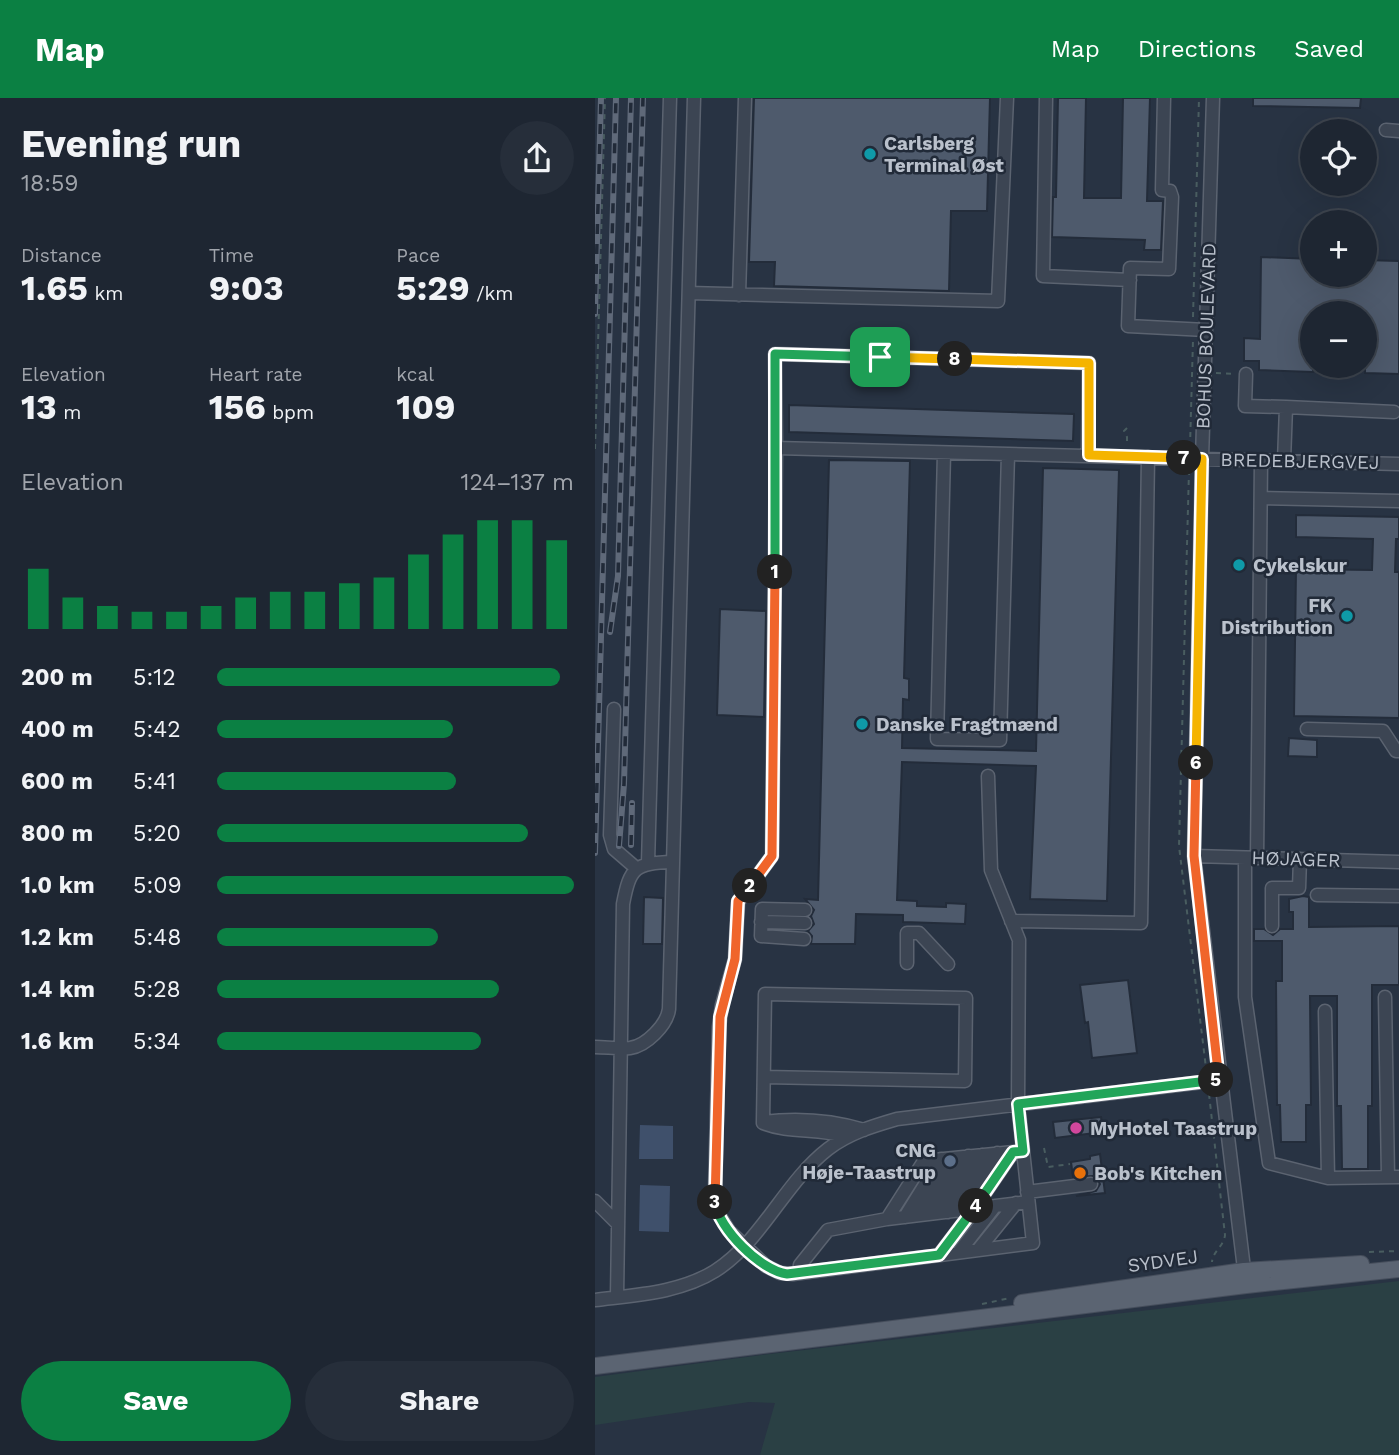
<!DOCTYPE html>
<html lang="en">
<head>
<meta charset="utf-8">
<style>
	:root { --surface:#1e2632; --page:#262e3a; --text:#f1f3f6; --muted:#a1a5ac; --line:#3c434d; --accent:#0b8043 }
	body { margin:0; font-family:"Work Sans",sans-serif; background:var(--page); color:var(--text); height:100vh; display:flex; flex-direction:column; font-size:26px; white-space:nowrap }
	* { box-sizing:border-box; margin:0 }
	p { font-size:23px; color:var(--muted) }
	.icon { flex:none; width:38px; height:38px; fill:none; stroke:currentColor; stroke-width:2; stroke-linecap:round; stroke-linejoin:round }
	.map { position:relative; flex:1; overflow:hidden }
	.sheet { display:flex; flex-direction:column; background:var(--surface); width:595px }
	.sheet>* { flex:none }
	.controls { position:absolute; left:705px; top:21px; display:grid; gap:14px }
	.controls a { display:grid; place-items:center; width:77px; height:77px; border-radius:50%; background:var(--surface); box-shadow:0 7px 28px #0002,0 0 0 2px var(--line); font-size:35px }
	.pin { position:absolute; display:grid; place-items:center; width:60px; height:60px; color:#fff; margin:-30px; border-radius:14px; box-shadow:0 4px 10px #0006 }
	.km { position:absolute; width:35px; height:35px; margin:-18px; border-radius:50%; background:#222; color:#fff; font-size:19px; line-height:35px; text-align:center }
	.round { display:grid; place-items:center; flex:none; width:74px; height:74px; border-radius:37px; background:var(--page) }
	.overview { display:flex; align-items:center; justify-content:space-between; height:119px; padding:0 21px }
	h1 { font-size:38px; font-weight:700; line-height:52px }
	.metrics { display:grid; grid-template-columns:repeat(3,1fr); gap:10px; height:119px; padding:7px 21px }
	.metrics div { display:grid; align-content:center }
	.metrics b { font-size:35px; font-weight:700 }
	.metrics small { font-size:19px; font-weight:400 }
	.metrics p { font-size:19px }
	.chart { height:196px; padding:14px 21px }
	.chart p { display:flex; justify-content:space-between }
	.chart svg { width:100%; height:126px; margin-top:7px; stroke:var(--accent); stroke-width:6 }
	.primary-button { display:flex; gap:14px; margin-top:auto; padding:14px 21px }
	.primary-button a { flex:1; height:80px; border-radius:42px; background:var(--accent); color:#fff; font-size:28px; font-weight:700; line-height:80px; text-align:center }
	.primary-button a+a { background:var(--page); color:var(--text) }
	ul { padding:0 21px; list-style:none; font-size:23px }
	li { display:grid; grid-template-columns:112px 84px 1fr; align-items:center; height:52px }
	li i { height:18px; border-radius:9px; background:var(--accent) }
	header { display:flex; align-items:center; gap:42px; box-sizing:border-box; height:98px; padding:0 35px; background:var(--accent); color:#fff }
	header strong { font-size:33px }
	nav { display:flex; gap:38px; margin-inline-start:auto; font-size:24px }
	main { display:flex; flex:1; min-height:0 }
	.map>svg:first-child { display:block }
</style>
</head>
<body>
<header>
<strong>Map</strong>
<nav><a>Map</a><a>Directions</a><a>Saved</a></nav>
</header>
<main>
<section class="sheet">
<div class="overview"><div><h1>Evening run</h1><p>18:59</p></div><a class="round"><svg class="icon" aria-label="share" viewBox="0 0 24 24"><path d="M12 15V3M7 8l5-5 5 5M5 13v7h14v-7"/></svg></a></div>
<div class="metrics">
<div><p>Distance</p><b>1.65<small> km</small></b></div>
<div><p>Time</p><b>9:03</b></div>
<div><p>Pace</p><b>5:29<small> /km</small></b></div>
</div>
<div class="metrics">
<div><p>Elevation</p><b>13<small> m</small></b></div>
<div><p>Heart rate</p><b>156<small> bpm</small></b></div>
<div><p>kcal</p><b>109</b></div>
</div>
<div class="chart"><p><span>Elevation</span>124–137 m</p>
<svg viewBox="0 0 160 44" preserveAspectRatio="none"><path d="M5 44V23M15 44V33M25 44V36M35 44V38M45 44V38M55 44V36M65 44V33M75 44V31M85 44V31M95 44V28M105 44V26M115 44V18M125 44V11M135 44V6M145 44V6M155 44V13"/></svg>
</div>
<ul>
<li><b>200 m</b>5:12<i style="width:96%"></i></li>
<li><b>400 m</b>5:42<i style="width:66%"></i></li>
<li><b>600 m</b>5:41<i style="width:67%"></i></li>
<li><b>800 m</b>5:20<i style="width:87%"></i></li>
<li><b>1.0 km</b>5:09<i style="width:100%"></i></li>
<li><b>1.2 km</b>5:48<i style="width:62%"></i></li>
<li><b>1.4 km</b>5:28<i style="width:79%"></i></li>
<li><b>1.6 km</b>5:34<i style="width:74%"></i></li>
</ul>
<div class="primary-button"><a>Save</a><a>Share</a></div>
</section>
<div class="map">
<svg width="804" height="1357" viewBox="0 0 804 1357">
	<rect width="100%" height="100%" fill="#283343"/>
	<!-- green -->
	<path fill="#2a4044" d="M804,1183V1357H165L180,1305L154,1304L0,1327V1279L175,1256Z"/>
	<!-- water -->
	<path fill="#3f506b" d="M45,1027L78,1028V1061H44Z
		M45,1087L75,1088L74,1134L44,1133Z"/>
	<!-- building -->
	<path fill="#4e5a6c" stroke="#232c3a" stroke-width="2" d="M159,0H395L392,113H356L354,193L179,188L180,164H154Z
		M463,0H491L489,100H526L528,0H555L552,103H568L566,152H549L550,142L457,139L458,99H461Z
		M658,0H766L765,10L658,8Z
		M666,159L718,161V177H770V162L804,163V276L770,275V215H718V274L664,272V263H649V240L665,241Z
		M194,307L479,316L478,343L194,334Z
		M234,362L315,363L309,580L314,581V602L308,601L307,650L441,653L448,370L524,372L512,803L435,801L441,668L307,664L302,802L322,803V808L351,809V805L371,806L370,826L308,824V817L261,816L260,846H216L217,838L213,833L219,826L216,818L219,812L210,801L223,802Z
		M701,417L804,419V441H801L800,474H804V620L699,618L701,471L777,472L778,441L701,439Z
		M125,511L171,513L169,619L122,617Z
		M694,640L722,642V659L693,658Z
		M708,798L714,799V829L804,828V887H777V1008H773V1071H747L746,1008H742V898H715L716,1007H711V1044H686L685,1007H682L681,883H687V843H659V831H669L678,837L685,831H698V814H694V801Z
		M49,799L68,800L67,846H48Z
		M533,882L542,955L497,960L493,924L490,925L485,887Z
		M506,1019L508,1034L460,1040L458,1024Z
		M505,1056L510,1095L481,1098L501,1093L505,1086L499,1078L478,1079L476,1064L495,1061V1058Z"/>
	<g fill="none" stroke-linecap="round" stroke-linejoin="round">
		<defs>
			<path id="minor" d="M451,0L448,178L535,182
				M569,0L567,92L575,93L577,99L574,171L535,170L533,228L611,232
				M618,0L607,361L599,758L650,1179
				M791,32L804,33
				M94,195L403,203L412,0
				M144,197L150,0
				M651,276L650,308L691,309
				M181,350L180,256L494,265L493,357
				M349,355L342,641L405,642L413,356
				M689,363L691,309L799,314
				M666,400L804,403
				M19,611L15,737L19,751L41,770
				M712,631L788,633L801,653H804
				M393,678L396,772L424,842L423,1006L438,1145L198,1176L185,1175L171,1168L134,1133L121,1112L120,1096L124,929L127,907L140,861L143,804L177,758L181,350L804,366
				M599,758L804,764
				M650,760V899L674,1065L733,1080L804,1079
				M662,760L666,363
				M53,765L75,0
				M722,797L804,798
				M416,823L546,825L553,359
				M166,824L210,825
				M677,828V790H704L705,761
				M209,841L166,838L167,811L210,812
				M312,865V835H324L353,866
				M790,899L793,1079
				M730,913L733,1080
				M0,949C11,949 24,951 35,950C51,948 72,927 74,911L99,0
				M168,1024L170,896L371,900L370,983L169,979
				M168,1024C201,1020 236,1022 269,1032
				M168,1025C196,1036 223,1029 252,1039
				M432,1094L496,1086
				M0,1103L23,1126
				M365,1113L402,1055
				M353,1114L387,1057
				M339,1115L373,1058
				M325,1117L359,1060
				M310,1119L346,1061
				M292,1121L329,1063L428,1053
				M383,1152L421,1105
				M364,1154L400,1108
				M344,1157L379,1111L418,1054
				M204,1175L205,1167L233,1132L292,1121L433,1104
				M22,1199L28,806C35,769 40,765 78,764
				M0,1202C40,1197 85,1195 120,1173C168,1142 189,1085 233,1051C254,1035 278,1028 302,1021L624,982"/>
			<path id="major" d="M427,1205L649,1173L766,1166
				M0,1268L651,1187L804,1171"/>
		</defs>
		<!-- minor casing -->
		<use href="#minor" stroke="#5b6370" stroke-width="15"/>
		<!-- major casing -->
		<use href="#major" stroke="#464e5c" stroke-width="18"/>
		<!-- path -->
		<path stroke="#495d60" stroke-width="2" stroke-dasharray="5 5" stroke-linecap="butt" d="M598,219L604,0
			M621,275L640,276
			M532,330L529,333L532,339V347
			M595,349L598,242
			M0,351L10,0
			M594,372L584,748L611,970
			M614,996L630,1137C629,1148 618,1153 617,1164
			M449,1050L453,1069L475,1066
			M774,1154L804,1153
			M387,1206L415,1200"/>
		<!-- minor -->
		<use href="#minor" stroke="#3c4553" stroke-width="12"/>
		<!-- major -->
		<use href="#major" stroke="#5b6472" stroke-width="16"/>
		<defs>
			<path id="rail" d="M0,216L6,0
				M15,534L23,478L36,0
				M36,747L37,705
				M24,748L29,686L48,0
				M0,755L21,0"/>
		</defs>
		<!-- rail casing -->
		<use href="#rail" stroke="#5f6979" stroke-width="6"/>
		<!-- rail -->
		<use href="#rail" stroke="#212a38" stroke-width="3.5" stroke-dasharray="10" stroke-linecap="butt"/>
	</g>
	<g fill="none" stroke-linecap="round" stroke-linejoin="round">
		<defs>
			<path id="split-1" d="M180,474V256L285,259"/>
			<path id="split-2" d="M155,788L177,758L180,474"/>
			<path id="split-3" d="M120,1104L125,919L140,861L143,803L155,788"/>
			<path id="split-4" d="M120,1104C123,1130 166,1173 192,1176L344,1157L381,1108"/>
			<path id="split-5" d="M381,1108L418,1054L428,1053L423,1006L621,982"/>
			<path id="split-6" d="M601,665L599,758L624,982H621"/>
			<path id="split-7" d="M589,360L607,361L601,665"/>
			<path id="split-8" d="M360,261L494,265V357L589,360"/>
			<path id="split-9" d="M285,259L360,261"/>
		</defs>
		<!-- split-1 casing -->
		<use href="#split-1" stroke="#fff" stroke-width="14"/>
		<!-- split-2 casing -->
		<use href="#split-2" stroke="#fff" stroke-width="14"/>
		<!-- split-3 casing -->
		<use href="#split-3" stroke="#fff" stroke-width="14"/>
		<!-- split-4 casing -->
		<use href="#split-4" stroke="#fff" stroke-width="14"/>
		<!-- split-5 casing -->
		<use href="#split-5" stroke="#fff" stroke-width="14"/>
		<!-- split-6 casing -->
		<use href="#split-6" stroke="#fff" stroke-width="14"/>
		<!-- split-7 casing -->
		<use href="#split-7" stroke="#fff" stroke-width="14"/>
		<!-- split-8 casing -->
		<use href="#split-8" stroke="#fff" stroke-width="14"/>
		<!-- split-9 casing -->
		<use href="#split-9" stroke="#fff" stroke-width="14"/>
		<!-- split-1 -->
		<use href="#split-1" stroke="#22a559" stroke-width="9"/>
		<!-- split-2 -->
		<use href="#split-2" stroke="#f0652b" stroke-width="9"/>
		<!-- split-3 -->
		<use href="#split-3" stroke="#f0652b" stroke-width="9"/>
		<!-- split-4 -->
		<use href="#split-4" stroke="#22a559" stroke-width="9"/>
		<!-- split-5 -->
		<use href="#split-5" stroke="#22a559" stroke-width="9"/>
		<!-- split-6 -->
		<use href="#split-6" stroke="#f0652b" stroke-width="9"/>
		<!-- split-7 -->
		<use href="#split-7" stroke="#f5b400" stroke-width="9"/>
		<!-- split-8 -->
		<use href="#split-8" stroke="#f5b400" stroke-width="9"/>
		<!-- split-9 -->
		<use href="#split-9" stroke="#f5b400" stroke-width="9"/>
	</g>
	<!-- markers -->
	<g fill="#0f9aa8" stroke="#212a38" stroke-width="2.5">
		<circle cx="275" cy="56" r="7"/>
		<circle cx="644" cy="467" r="7"/>
		<circle cx="752" cy="518" r="7"/>
		<circle cx="267" cy="626" r="7"/>
	</g>
	<circle fill="#d1479c" stroke="#212a38" stroke-width="2.5" cx="481" cy="1030" r="7"/>
	<circle fill="#5c6f8a" stroke="#212a38" stroke-width="2.5" cx="355" cy="1063" r="7"/>
	<circle fill="#e8710a" stroke="#212a38" stroke-width="2.5" cx="485" cy="1075" r="7"/>
	<g text-anchor="middle" dominant-baseline="central" stroke-width="5" stroke-linejoin="round" paint-order="stroke">
		<!-- poi labels -->
		<g font-size="19" font-weight="bold" fill="#bac1cc" stroke="#212a38" text-anchor="start">
			<text x="289" y="45">Carlsberg<tspan x="289" dy="22">Terminal Øst</tspan></text>
			<text x="658" y="467">Cykelskur</text>
			<text x="738" y="507" text-anchor="end">FK<tspan x="738" dy="22">Distribution</tspan></text>
			<text x="281" y="626">Danske Fragtmænd</text>
			<text x="495" y="1030">MyHotel Taastrup</text>
			<text x="341" y="1052" text-anchor="end">CNG<tspan x="341" dy="22">Høje-Taastrup</tspan></text>
			<text x="499" y="1075">Bob's Kitchen</text>
		</g>
		<!-- street labels -->
		<g font-size="19" fill="#bac1cc" stroke="#212a38">
			<text transform="translate(611 238) rotate(-88)">BOHUS BOULEVARD</text>
			<text transform="translate(705 363) rotate(1)">BREDEBJERGVEJ</text>
			<text transform="translate(701 761) rotate(2)">HØJAGER</text>
			<text transform="translate(568 1163) rotate(-8)">SYDVEJ</text>
		</g>
	</g>
</svg>
<div class="controls">
<a><svg class="icon" aria-label="locate" viewBox="0 0 24 24"><circle cx="12" cy="12" r="6"/><path d="M12 2v4M12 18v4M2 12h4M18 12h4"/></svg></a>
<a>+</a>
<a>−</a>
</div>
<div class="pin" style="left:285px;top:259px;background:#1e9e55"><svg class="icon" aria-label="arrive" viewBox="0 0 24 24"><path d="M6 21V4h12l-3 4 3 4H6"/></svg></div>
<b class="km" style="left:180px;top:474px">1</b>
<b class="km" style="left:155px;top:788px">2</b>
<b class="km" style="left:120px;top:1104px">3</b>
<b class="km" style="left:381px;top:1108px">4</b>
<b class="km" style="left:621px;top:982px">5</b>
<b class="km" style="left:601px;top:665px">6</b>
<b class="km" style="left:589px;top:360px">7</b>
<b class="km" style="left:360px;top:261px">8</b>
</div>
</main>
</body>
</html>
